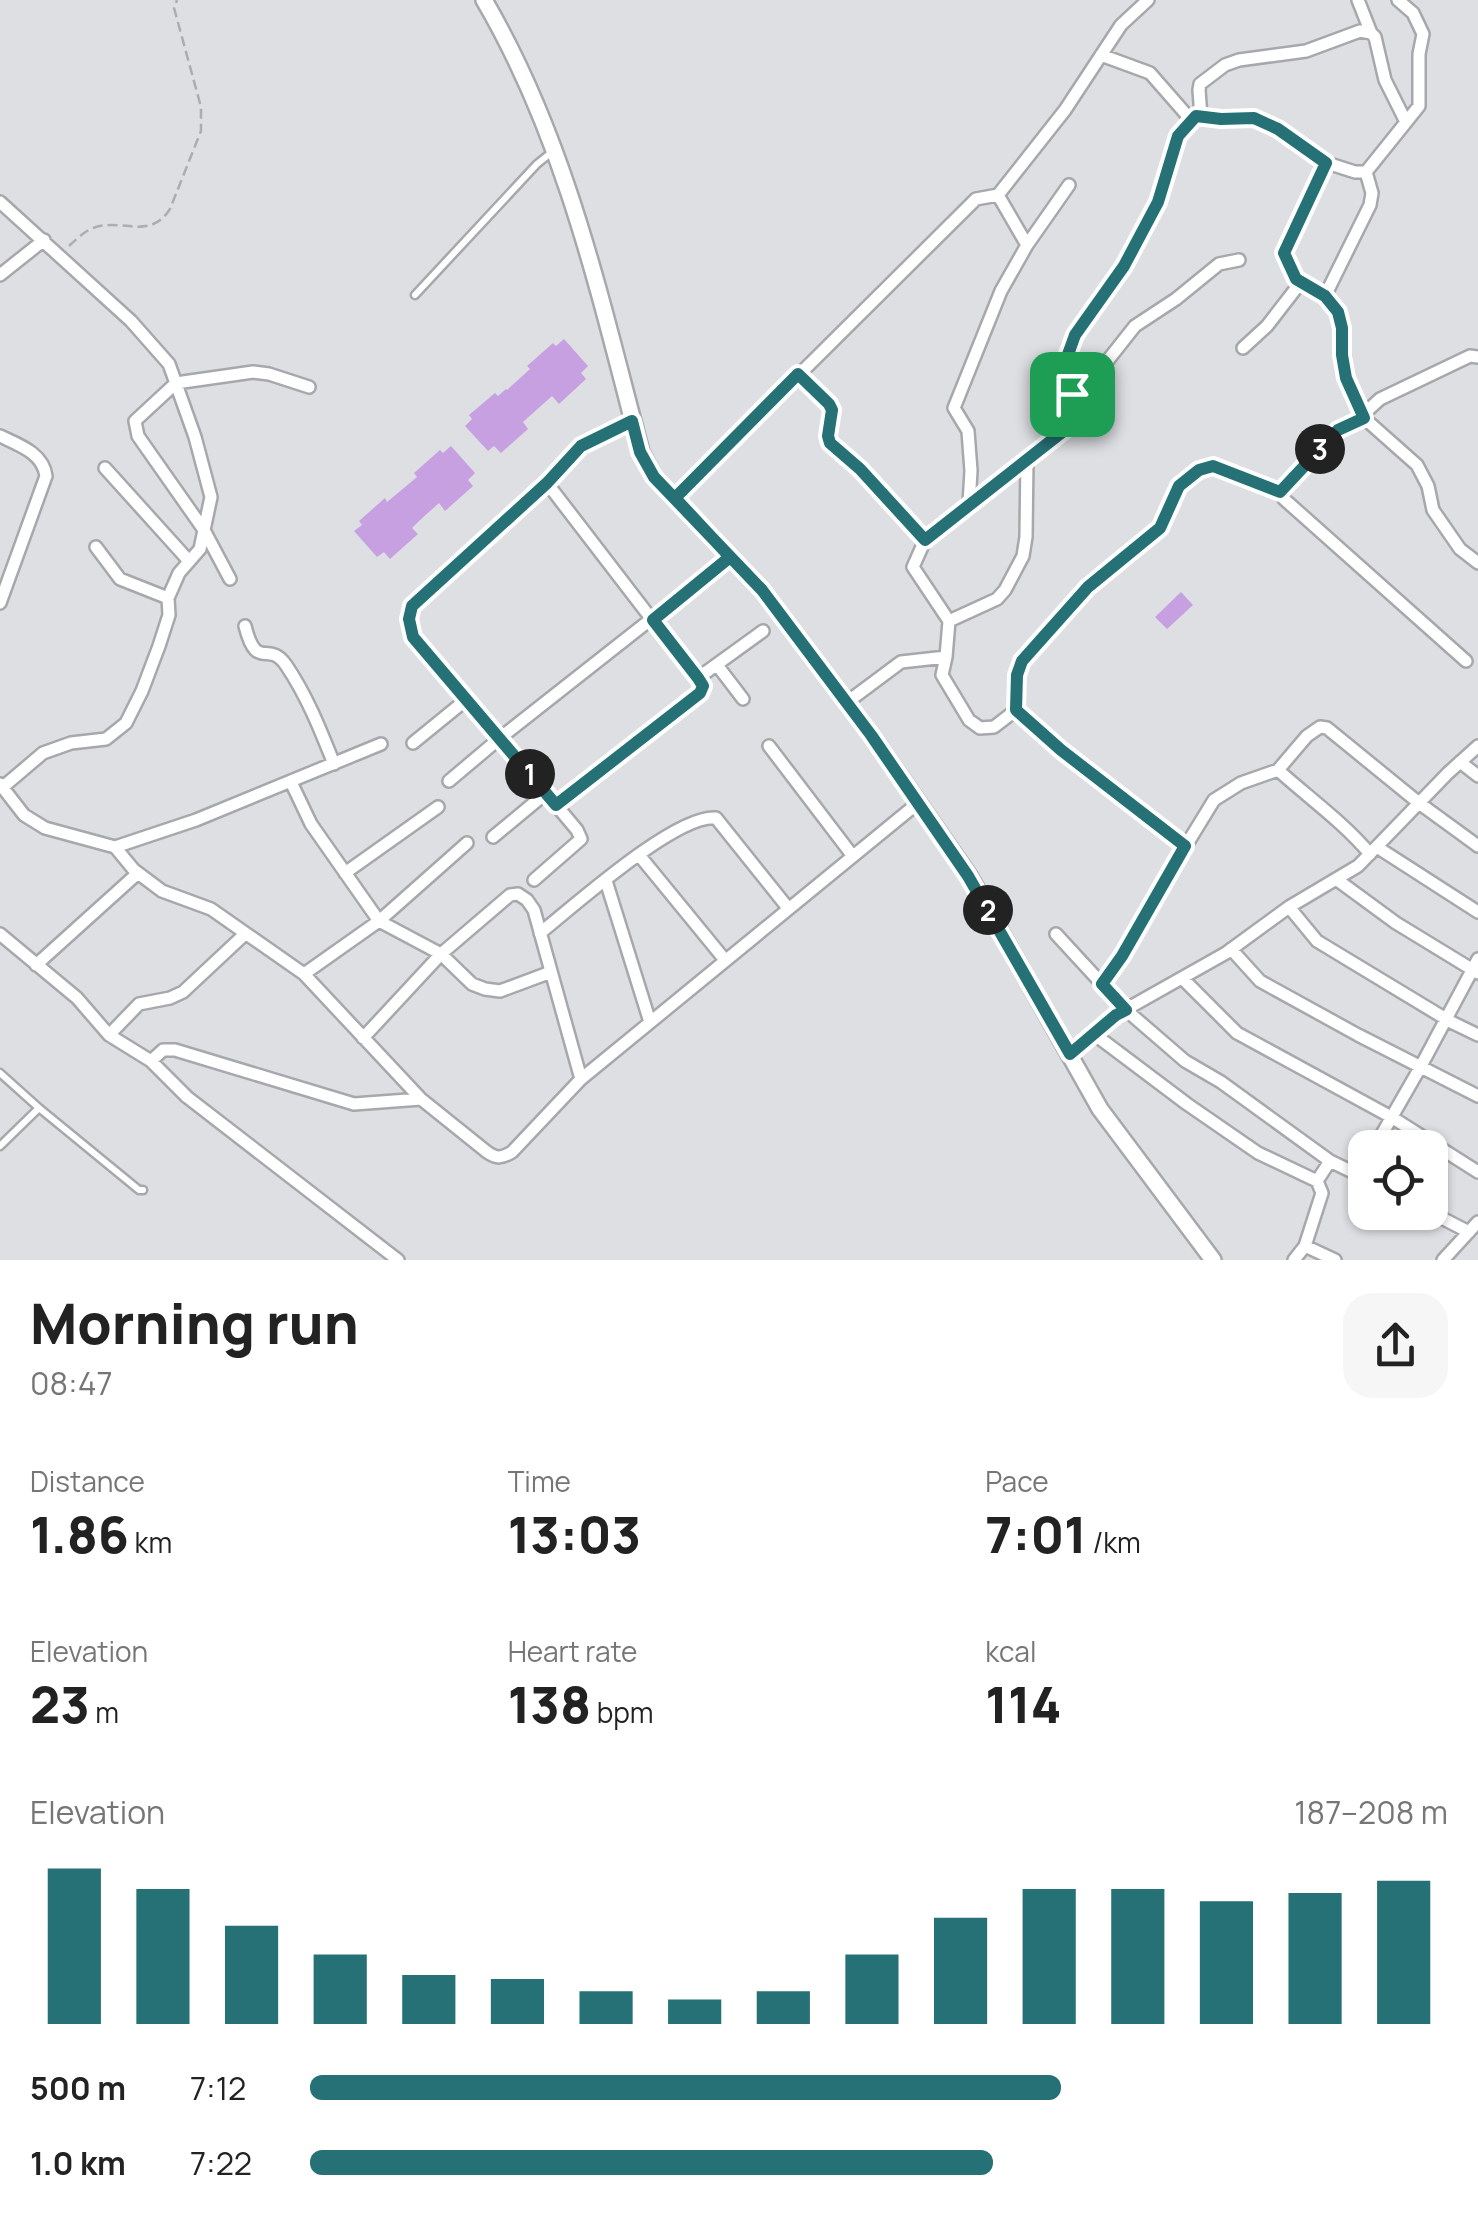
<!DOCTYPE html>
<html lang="en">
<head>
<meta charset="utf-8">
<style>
	:root { --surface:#fff; --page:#f6f6f6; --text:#222; --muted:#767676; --accent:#267175 }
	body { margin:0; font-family:Manrope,sans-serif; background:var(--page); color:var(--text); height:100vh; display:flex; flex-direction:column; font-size:38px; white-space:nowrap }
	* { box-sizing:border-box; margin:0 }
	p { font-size:32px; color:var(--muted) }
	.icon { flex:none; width:55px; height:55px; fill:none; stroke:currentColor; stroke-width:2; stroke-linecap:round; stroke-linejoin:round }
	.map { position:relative; height:1260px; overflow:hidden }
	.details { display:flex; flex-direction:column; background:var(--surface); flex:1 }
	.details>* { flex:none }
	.buttons { position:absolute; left:1348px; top:1130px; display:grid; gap:20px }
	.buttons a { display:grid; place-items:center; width:100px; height:100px; border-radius:20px; background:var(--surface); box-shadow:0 2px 8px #0004; font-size:50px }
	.pin { position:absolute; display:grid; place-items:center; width:85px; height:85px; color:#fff; margin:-42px; border-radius:20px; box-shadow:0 5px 15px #0006 }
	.km { position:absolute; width:50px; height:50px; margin:-25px; border-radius:50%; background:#222; color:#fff; font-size:28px; line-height:50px; text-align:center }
	.round { display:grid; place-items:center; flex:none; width:105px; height:105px; border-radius:30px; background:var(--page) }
	.summary { display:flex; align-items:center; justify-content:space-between; height:170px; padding:0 30px }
	h1 { font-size:55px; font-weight:800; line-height:75px }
	.stats { display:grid; grid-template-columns:repeat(3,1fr); gap:15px; height:170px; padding:10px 30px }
	.stats div { display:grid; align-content:center }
	.stats b { font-size:50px; font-weight:800 }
	.stats small { font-size:28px; font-weight:400 }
	.stats p { font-size:28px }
	.chart { height:280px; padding:20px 30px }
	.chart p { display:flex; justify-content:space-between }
	.chart svg { width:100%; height:180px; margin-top:10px; stroke:var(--accent); stroke-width:6 }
	ul { padding:0 30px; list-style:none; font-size:32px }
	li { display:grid; grid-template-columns:160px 120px 1fr; align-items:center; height:75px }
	li i { height:25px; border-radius:12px; background:var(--accent) }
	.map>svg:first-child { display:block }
</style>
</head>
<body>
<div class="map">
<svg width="1478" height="1260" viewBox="0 0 1478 1260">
	<rect width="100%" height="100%" fill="#dddfe3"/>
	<!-- building -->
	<path fill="#c7a0e2" d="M564,339L588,366L581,373L586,379L559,404L552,396L523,422L528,429L501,453L494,446L488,451L465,426L472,419L469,415L495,393L498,396L506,389L507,390L530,369L527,366L553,343L556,346Z
		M451,446L475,473L468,480L473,486L445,511L439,503L419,521L412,528L418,534L390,559L384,552L377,557L354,531L362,525L359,521L385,498L387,502L417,477L414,473L440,450L443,453Z
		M1181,592L1193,605L1167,629L1155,617Z"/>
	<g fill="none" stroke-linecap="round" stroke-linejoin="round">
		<defs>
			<path id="service" d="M415,295L537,164L552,152
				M0,1073L39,1108
				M0,1146L39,1108L139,1190H143"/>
			<path id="minor" d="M1358,0L1371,33
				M1398,0L1413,13L1423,34L1419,54V106L1366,172H1355L1327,163L1284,253L1297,279L1325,296L1338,312L1342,328L1346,378L1364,418L1338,430L1281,492L1284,499L1466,661
				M1101,55L1150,73L1192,121
				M1201,117L1199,90L1200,84L1225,65L1239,60L1306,51L1360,31L1371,33L1375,37L1385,80L1406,122
				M0,202L131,321L169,364L195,437L211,497L200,549L179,573L168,598L169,615L159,646L142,691L126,723L106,739L71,743L43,753L3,787
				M1027,245L1069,185
				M0,275L44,240
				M1325,296L1370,205L1372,193L1366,172
				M1243,348L1267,326L1301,282
				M1478,357L1470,356L1380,399L1368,410L1364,418L1417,465L1428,486L1433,510L1460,549L1478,563
				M798,374L829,404L832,410L828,437L830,443L852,461L925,540
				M1073,394L1097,374L1135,326L1176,299L1219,264L1239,260
				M0,436C19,445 43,453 46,476L0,603
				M105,468L189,561
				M547,483L581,446L633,421
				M675,498L976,199L998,195L1065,110L1121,25L1148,0
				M969,503L971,471L968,431L954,408L1001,291L1027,245L998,195
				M96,547L120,579L168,598
				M230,579L204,530L138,436L135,421L176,383L253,372L269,374L309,387
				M949,621L997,599L1005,590L1023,556L1026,537L1027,459
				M245,626C257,673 268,639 286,665C307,696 320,729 334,764
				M717,665L743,699
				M698,678L763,631
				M846,703L901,662L946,657
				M1016,710L1017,675L1022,661L1088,587L1160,528L1179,487L1199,470L1213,466L1281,492
				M413,743L467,699
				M769,746L852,855
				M1460,762L1478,776
				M1278,770C1309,798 1343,822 1370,854
				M449,781L500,738L413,637L409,619L412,606L547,483L703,686L700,693L556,805
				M291,782L311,824L379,921L441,954L472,984L485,989L500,991L551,972
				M0,784L24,815L45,828L115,847L196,820L381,744
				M493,837L546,793
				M1185,846L1061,750L1016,710L994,727L980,728L969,720L942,675L946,657L949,621L913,567L925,540L1080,418L1069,381L1066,359L1075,335L1124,266L1158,202L1179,136L1196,116L1221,119L1254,118L1278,129L1327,163
				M115,847L134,870L162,891L211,909L304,974L379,921L467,843
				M1377,847L1478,912
				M639,855L725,960
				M345,873L438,807
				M1336,879L1396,923L1478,973
				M534,880L581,839L577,830L500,738L730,557
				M606,881L650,1022
				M1289,907L1317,941L1451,1022L1478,1035
				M540,933C574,906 676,814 716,818L788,908
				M0,934L77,998L109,1035L151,1061L187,1097L398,1260
				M1056,934L1126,1010L1185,1061L1221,1082L1330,1161L1365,1178
				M1231,949L1260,981L1358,1035L1478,1096
				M36,965L138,873
				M304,974L421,1099L487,1152C497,1159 502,1158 512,1152L581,1079L918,803
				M1182,978L1237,1033L1393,1118L1478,1172
				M1102,984L1122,956L1160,888L1214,800L1241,783L1278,770L1307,736L1320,727L1327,728L1419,803L1478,846
				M1094,1034L1187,1104L1258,1153L1317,1181L1330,1161
				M109,1035L139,1004L170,998L183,992L245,934
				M363,1038L441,954L510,895L518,894L527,900L534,910L581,1079
				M1070,1054L1116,1015L1226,953L1289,907L1358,866L1448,773L1478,746
				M151,1061L163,1050H175L354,1104L421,1099
				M1374,1148L1421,1066L1478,959
				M1430,1212L1469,1232
				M1305,1246L1322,1193L1317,1181
				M1294,1260L1305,1246L1335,1260
				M1443,1260L1478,1222"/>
			<path id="tertiary" d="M484,0C566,140 600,297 641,452L654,477L762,590L871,735L969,876L1100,1109L1213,1260"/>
		</defs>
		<!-- service casing -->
		<use href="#service" stroke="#a6a8ab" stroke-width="11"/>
		<!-- minor casing -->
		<use href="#minor" stroke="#a6a8ab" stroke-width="16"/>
		<!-- tertiary casing -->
		<use href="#tertiary" stroke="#a6a8ab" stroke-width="20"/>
		<!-- path -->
		<path stroke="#acadb0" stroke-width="2.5" stroke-dasharray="10 5" stroke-linecap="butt" d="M69,246C77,239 85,230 96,227C124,219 150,240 170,209L201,131V107L174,8L177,0"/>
		<!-- service -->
		<use href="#service" stroke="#fff" stroke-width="6"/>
		<!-- minor -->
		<use href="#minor" stroke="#fff" stroke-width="11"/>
		<!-- tertiary -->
		<use href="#tertiary" stroke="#fff" stroke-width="15"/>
	</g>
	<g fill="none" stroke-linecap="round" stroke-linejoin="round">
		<defs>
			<path id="route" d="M1072,394L1080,418L925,540L860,469L830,443L828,436L832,410L829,404L798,374L675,498L730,557L653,620L698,678L703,686L700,693L556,805L413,637L409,619L412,606L547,483L581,446L632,421L640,452L654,477L762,590L871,735L968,876L1070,1054L1116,1015L1126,1010L1102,984L1122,956L1185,846L1061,750L1016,710L1017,675L1022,661L1088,587L1160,528L1179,486L1199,470L1213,466L1280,492L1338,430L1364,418L1346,378L1342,355V328L1338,312L1325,296L1296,279L1284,253L1326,163L1278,129L1254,118L1221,119L1196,116L1178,136L1158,202L1124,266L1075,335L1066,360L1072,394"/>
		</defs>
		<!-- route casing -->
		<use href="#route" stroke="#fff" stroke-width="20"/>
		<!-- route -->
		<use href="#route" stroke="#267175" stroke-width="12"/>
	</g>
</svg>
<div class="buttons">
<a><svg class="icon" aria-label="locate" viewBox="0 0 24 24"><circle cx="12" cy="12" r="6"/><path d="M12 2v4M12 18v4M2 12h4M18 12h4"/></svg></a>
</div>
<div class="pin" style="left:1072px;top:394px;background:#1e9e55"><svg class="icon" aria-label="arrive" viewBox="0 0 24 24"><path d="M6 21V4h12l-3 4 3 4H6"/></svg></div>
<b class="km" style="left:530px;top:774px">1</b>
<b class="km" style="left:988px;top:910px">2</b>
<b class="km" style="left:1320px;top:449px">3</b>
</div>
<section class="details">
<div class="summary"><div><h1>Morning run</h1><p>08:47</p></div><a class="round"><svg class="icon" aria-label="share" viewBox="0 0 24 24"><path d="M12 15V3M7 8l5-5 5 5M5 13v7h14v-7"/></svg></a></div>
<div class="stats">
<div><p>Distance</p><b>1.86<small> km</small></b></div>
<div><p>Time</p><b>13:03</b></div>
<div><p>Pace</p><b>7:01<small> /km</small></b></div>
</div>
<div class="stats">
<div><p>Elevation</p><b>23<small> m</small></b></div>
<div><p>Heart rate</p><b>138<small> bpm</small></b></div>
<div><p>kcal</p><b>114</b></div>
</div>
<div class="chart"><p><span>Elevation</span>187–208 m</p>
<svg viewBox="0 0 160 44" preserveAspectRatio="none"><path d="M5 44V6M15 44V11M25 44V20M35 44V27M45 44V32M55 44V33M65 44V36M75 44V38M85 44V36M95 44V27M105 44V18M115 44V11M125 44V11M135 44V14M145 44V12M155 44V9"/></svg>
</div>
<ul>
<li><b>500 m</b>7:12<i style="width:66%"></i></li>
<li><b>1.0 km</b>7:22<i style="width:60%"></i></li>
</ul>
</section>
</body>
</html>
